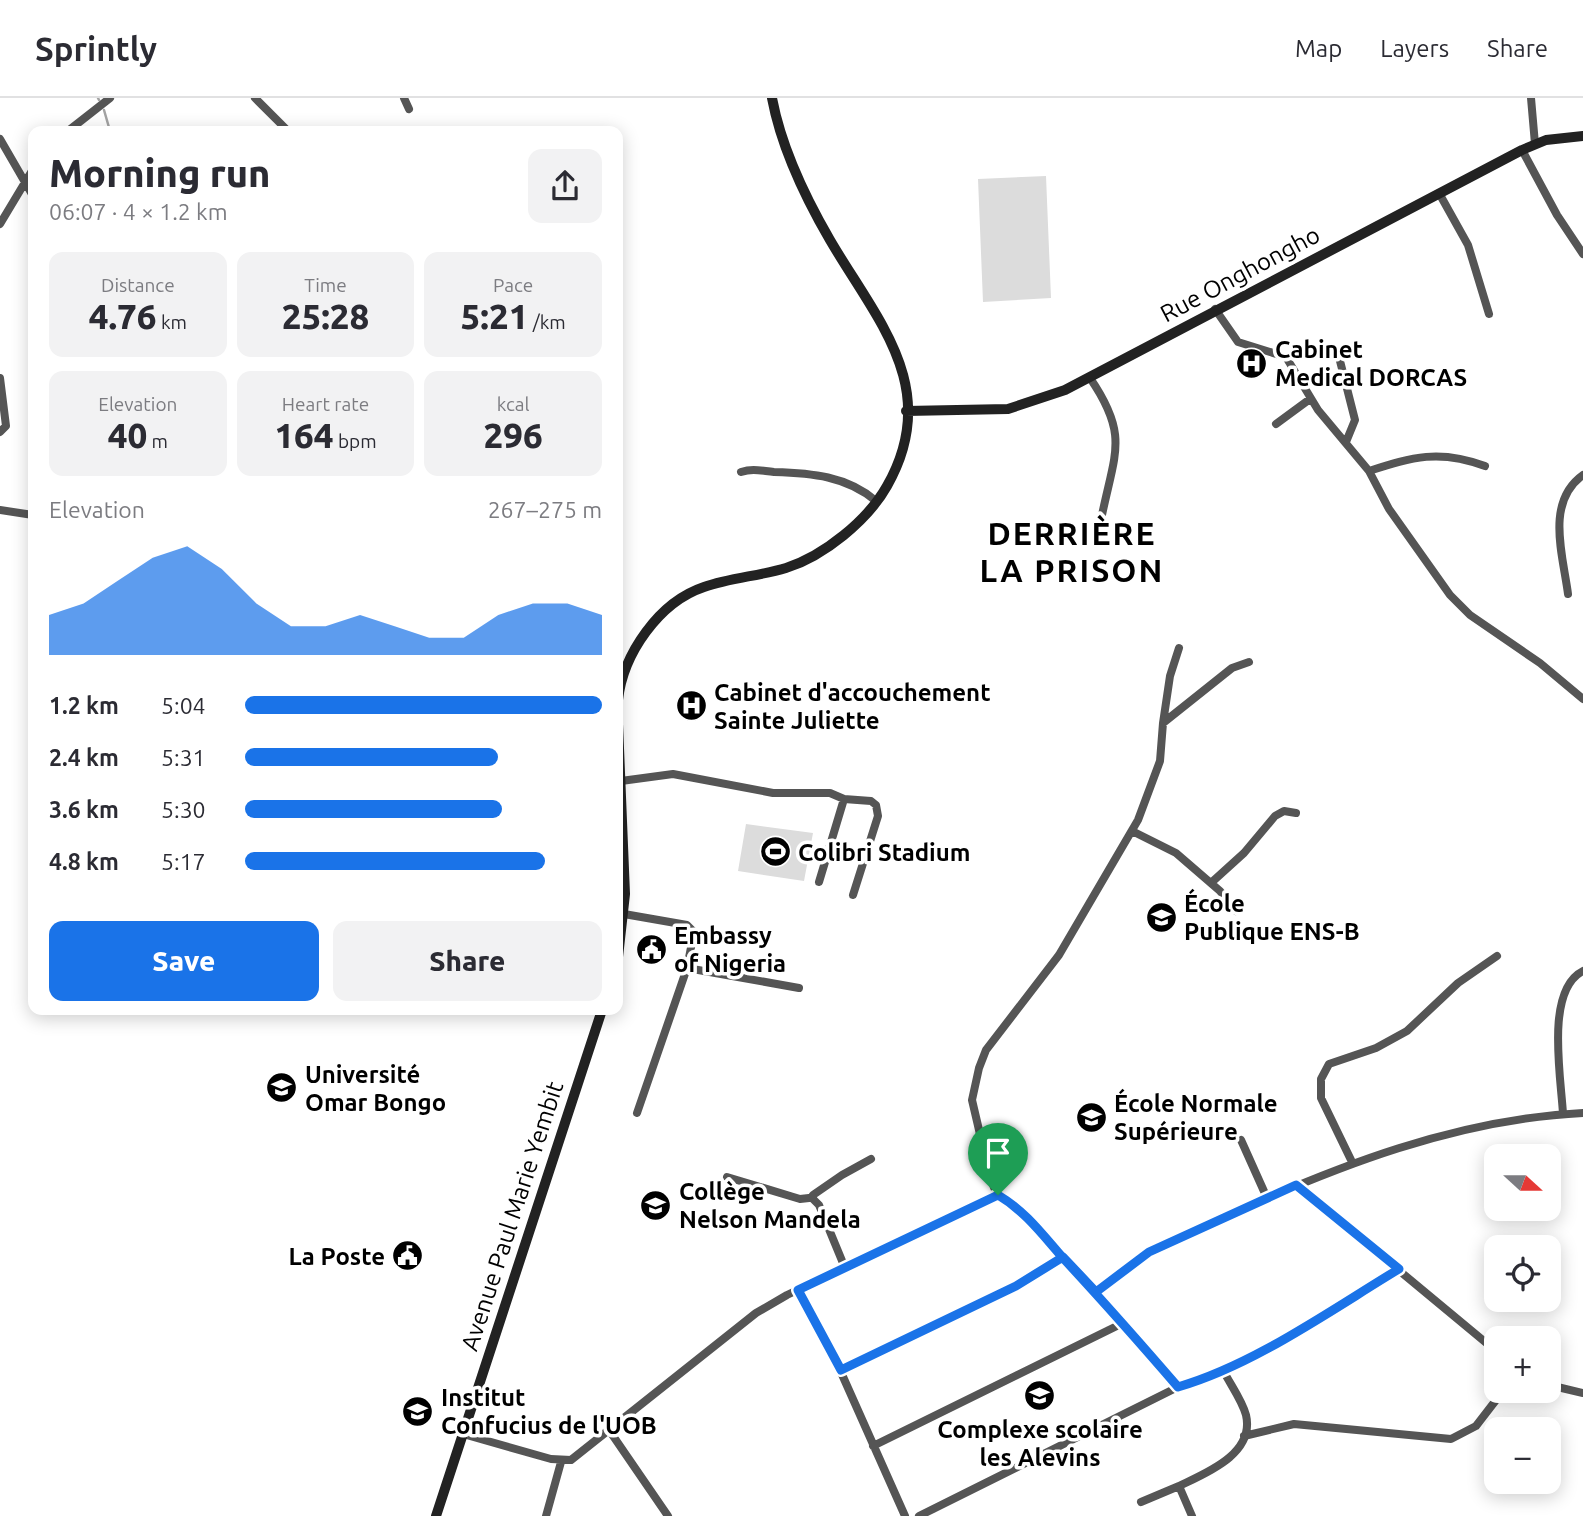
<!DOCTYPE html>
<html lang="en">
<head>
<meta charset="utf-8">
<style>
	:root { --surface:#fff; --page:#f2f2f3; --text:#2b2b33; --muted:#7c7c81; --line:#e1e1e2; --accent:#1a73e8 }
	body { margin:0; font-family:Ubuntu,sans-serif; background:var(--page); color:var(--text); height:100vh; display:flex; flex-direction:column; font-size:26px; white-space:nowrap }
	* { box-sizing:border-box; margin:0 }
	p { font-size:23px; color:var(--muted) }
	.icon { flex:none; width:38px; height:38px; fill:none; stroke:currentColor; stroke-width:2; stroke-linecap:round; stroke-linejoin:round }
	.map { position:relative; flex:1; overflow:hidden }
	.sheet { position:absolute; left:28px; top:28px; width:595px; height:889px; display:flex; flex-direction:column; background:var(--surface); border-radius:14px; box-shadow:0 4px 18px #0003 }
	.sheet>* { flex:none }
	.needle { width:46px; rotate:111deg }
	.controls { position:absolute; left:1484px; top:1046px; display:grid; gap:14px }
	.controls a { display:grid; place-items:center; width:77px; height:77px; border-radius:14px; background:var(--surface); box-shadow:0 4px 18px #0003; font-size:35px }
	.pin { position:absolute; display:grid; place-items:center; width:60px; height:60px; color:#fff; margin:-72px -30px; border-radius:50% 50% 50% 0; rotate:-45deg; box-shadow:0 0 7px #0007 }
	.pin .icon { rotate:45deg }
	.round { display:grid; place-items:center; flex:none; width:74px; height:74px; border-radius:14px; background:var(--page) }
	.overview { display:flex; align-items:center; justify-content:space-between; height:119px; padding:0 21px }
	h1 { font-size:38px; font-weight:800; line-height:52px }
	.stats { display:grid; grid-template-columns:repeat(3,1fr); gap:10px; height:119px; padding:7px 21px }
	.stats div { display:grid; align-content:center; border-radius:14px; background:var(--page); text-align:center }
	.stats b { font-size:35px; font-weight:800 }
	.stats small { font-size:19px; font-weight:400 }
	.stats p { font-size:19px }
	.chart { height:196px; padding:14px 21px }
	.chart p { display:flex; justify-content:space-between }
	.chart svg { width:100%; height:126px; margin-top:7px; fill:var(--accent); opacity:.7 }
	.action { display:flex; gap:14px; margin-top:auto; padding:14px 21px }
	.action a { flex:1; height:80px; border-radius:14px; background:var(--accent); color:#fff; font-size:28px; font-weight:800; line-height:80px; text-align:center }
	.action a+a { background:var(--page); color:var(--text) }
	ul { padding:0 21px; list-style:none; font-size:23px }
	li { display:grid; grid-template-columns:112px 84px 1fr; align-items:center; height:52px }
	li i { height:18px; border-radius:9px; background:var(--accent) }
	header { display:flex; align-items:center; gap:42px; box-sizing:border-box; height:98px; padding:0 35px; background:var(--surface); border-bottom:2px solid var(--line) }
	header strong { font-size:33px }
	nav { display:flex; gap:38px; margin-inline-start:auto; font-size:24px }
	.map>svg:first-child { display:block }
</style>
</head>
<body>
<header>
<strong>Sprintly</strong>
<nav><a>Map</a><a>Layers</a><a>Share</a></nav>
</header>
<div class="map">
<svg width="1583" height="1418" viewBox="0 0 1583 1418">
	<rect width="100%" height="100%" fill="#fff"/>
	<!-- green -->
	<path fill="#dcdcdc" d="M1046,78L1051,200L983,204L978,81Z
		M746,726L813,735L804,783L738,773Z"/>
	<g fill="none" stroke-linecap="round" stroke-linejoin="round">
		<!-- stream -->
		<path stroke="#a3a3a3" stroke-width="2.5" d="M98,0L99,2
			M104,12L110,33"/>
		<!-- street -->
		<path stroke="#555" stroke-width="8" d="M255,0L288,33
			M404,0L409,11
			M1531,0L1535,46
			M68,33L110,0
			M0,41L33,98
			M1522,52L1557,117L1583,156
			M1439,95L1468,147L1489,216
			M0,126L33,71
			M1215,211L1238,244L1286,259L1318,312L1369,373L1389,411L1450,497L1470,517L1540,565L1583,601
			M1339,259L1355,322L1346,344
			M0,280L6,328L0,334
			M1090,280C1129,337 1115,354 1102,417
			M1276,326L1310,301
			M1369,373C1413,359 1439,351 1485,368
			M741,374C753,370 762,373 774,374C811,375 847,378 876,403
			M0,412L33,417
			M1568,496C1563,457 1545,404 1583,377
			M1163,625L1170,578L1179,550
			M621,683L673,676L773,695H830L844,701L871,703L876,707L878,718L853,797
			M1132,733L1176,755L1220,793L1236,813
			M819,784L844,701
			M1212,784L1244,755L1275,718L1284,713L1296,715
			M624,816L687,827L694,834L687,870L637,1015
			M687,870L799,890
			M1563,1016C1561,979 1545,892 1583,873
			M1241,1042L1267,1100
			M1352,1064L1321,1000V981L1329,966L1376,950L1407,933L1458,885L1497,858
			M727,1079L800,1101L809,1100
			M1296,1087L1496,1253
			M813,1097L842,1077L871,1061
			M997,1097L990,1079L972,1002L979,970L986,952L1059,857L1138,722L1160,663L1163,625L1232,570L1249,564
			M997,1097L1026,1117L1178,1289
			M813,1101L819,1107L845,1170
			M798,1192L840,1272L905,1418
			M1096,1194C1130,1158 1179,1140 1223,1120C1337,1068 1457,1021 1583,1015
			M840,1272L1016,1188L1063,1159
			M1549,1287L1583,1295
			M609,1332L668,1418
			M463,1336L551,1361L571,1362L756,1215L787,1197L997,1097
			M1244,1338L1294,1326L1451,1341L1476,1328L1503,1293
			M873,1348L1123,1225
			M1141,1404L1179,1388
			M546,1418L561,1364
			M919,1418L1178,1289L1223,1272L1310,1225L1399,1171
			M1192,1418L1179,1388C1206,1375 1255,1356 1246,1317C1242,1302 1230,1286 1223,1272"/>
		<!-- secondary -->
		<path stroke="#222" stroke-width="10" d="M906,313L1008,311L1065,292L1522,52L1546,42L1583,38
			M618,602C623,556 659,504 704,489C730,480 759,478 786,470C824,458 868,422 887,388C943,290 876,221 830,142C805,99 781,48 772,0
			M618,626L625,796L618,859
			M436,1418L602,912"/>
	</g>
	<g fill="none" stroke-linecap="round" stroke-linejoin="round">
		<defs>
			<path id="route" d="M998,1097L798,1192L841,1272L1016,1188L1063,1159L1096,1194L1149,1154L1296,1087L1399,1171C1331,1212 1254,1267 1178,1289C1140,1245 1102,1202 1063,1160C1042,1136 1025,1113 998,1097"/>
		</defs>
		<!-- route casing -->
		<use href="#route" stroke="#fff" stroke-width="14"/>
		<!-- route -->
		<use href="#route" stroke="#1a73e8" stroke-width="9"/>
	</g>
	<!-- icons -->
	<defs>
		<symbol id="hospital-disc" viewBox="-11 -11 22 22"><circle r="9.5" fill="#000" stroke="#fff"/><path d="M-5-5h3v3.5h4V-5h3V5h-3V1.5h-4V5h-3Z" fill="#fff"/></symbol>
		<symbol id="stadium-disc" viewBox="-11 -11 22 22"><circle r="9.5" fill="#000" stroke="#fff"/><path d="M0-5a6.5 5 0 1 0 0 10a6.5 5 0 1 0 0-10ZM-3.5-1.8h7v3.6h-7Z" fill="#fff"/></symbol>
		<symbol id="school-disc" viewBox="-11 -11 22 22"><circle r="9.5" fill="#000" stroke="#fff"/><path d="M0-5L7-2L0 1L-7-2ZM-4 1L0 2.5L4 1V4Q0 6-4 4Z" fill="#fff"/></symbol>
		<symbol id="civic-disc" viewBox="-11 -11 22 22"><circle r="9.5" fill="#000" stroke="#fff"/><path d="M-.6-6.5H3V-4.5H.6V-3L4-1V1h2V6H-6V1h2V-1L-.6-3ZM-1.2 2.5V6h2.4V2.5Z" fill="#fff"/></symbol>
		<symbol id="university-disc" viewBox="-11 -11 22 22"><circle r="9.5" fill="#000" stroke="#fff"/><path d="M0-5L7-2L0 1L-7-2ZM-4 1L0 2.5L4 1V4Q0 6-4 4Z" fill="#fff"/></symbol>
	</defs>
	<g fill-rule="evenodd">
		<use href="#hospital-disc" x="1234" y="248" width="35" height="35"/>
		<use href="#hospital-disc" x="674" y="590" width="35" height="35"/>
		<use href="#stadium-disc" x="758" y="736" width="35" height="35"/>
		<use href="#school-disc" x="1144" y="802" width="35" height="35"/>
		<use href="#civic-disc" x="634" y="834" width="35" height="35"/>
		<use href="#university-disc" x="264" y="972" width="35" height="35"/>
		<use href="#university-disc" x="1074" y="1002" width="35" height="35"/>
		<use href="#school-disc" x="638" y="1090" width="35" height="35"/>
		<use href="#civic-disc" x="390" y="1140" width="35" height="35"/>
		<use href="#school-disc" x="1022" y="1280" width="35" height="35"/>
		<use href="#university-disc" x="400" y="1296" width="35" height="35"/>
	</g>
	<g text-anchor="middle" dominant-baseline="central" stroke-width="7" stroke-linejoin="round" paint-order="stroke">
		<!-- street labels -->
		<g font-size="24" fill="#000" stroke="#fff">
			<text transform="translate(1240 176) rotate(-28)">Rue Onghongho</text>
			<text transform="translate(512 1118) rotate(-72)">Avenue Paul Marie Yembit</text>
		</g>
		<!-- poi labels -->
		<g font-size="24" font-weight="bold" fill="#000" stroke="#fff" text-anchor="start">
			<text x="1275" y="251">Cabinet<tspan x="1275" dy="28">Medical DORCAS</tspan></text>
			<text x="714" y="594">Cabinet d'accouchement<tspan x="714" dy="28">Sainte Juliette</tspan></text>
			<text x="798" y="754">Colibri Stadium</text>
			<text x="1184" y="805">École<tspan x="1184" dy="28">Publique ENS-B</tspan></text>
			<text x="674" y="837">Embassy<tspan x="674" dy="28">of Nigeria</tspan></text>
			<text x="305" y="976">Université<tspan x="305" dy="28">Omar Bongo</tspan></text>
			<text x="1114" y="1005">École Normale<tspan x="1114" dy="28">Supérieure</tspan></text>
			<text x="679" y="1093">Collège<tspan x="679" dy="28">Nelson Mandela</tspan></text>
			<text x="385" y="1158" text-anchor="end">La Poste</text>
			<text x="441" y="1299">Institut<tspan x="441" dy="28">Confucius de l'UOB</tspan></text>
			<text x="1040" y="1331" text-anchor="middle">Complexe scolaire<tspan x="1040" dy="28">les Alevins</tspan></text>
		</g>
		<!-- district labels -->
		<g font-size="32" font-weight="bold" letter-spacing="2" fill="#000" stroke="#fff">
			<text x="1072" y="435">DERRIÈRE<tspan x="1072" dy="37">LA PRISON</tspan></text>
		</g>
	</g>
</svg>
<div class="controls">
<a><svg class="needle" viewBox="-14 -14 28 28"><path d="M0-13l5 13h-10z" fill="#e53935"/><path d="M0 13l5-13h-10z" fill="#7c7c81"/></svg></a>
<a><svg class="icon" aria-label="locate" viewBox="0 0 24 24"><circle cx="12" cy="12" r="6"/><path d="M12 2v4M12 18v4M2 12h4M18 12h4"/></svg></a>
<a>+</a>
<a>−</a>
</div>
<div class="pin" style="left:998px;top:1097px;background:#1e9e55"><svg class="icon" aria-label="arrive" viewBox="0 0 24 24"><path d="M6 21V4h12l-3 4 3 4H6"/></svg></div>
<section class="sheet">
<div class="overview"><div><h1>Morning run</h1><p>06:07 · 4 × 1.2 km</p></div><a class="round"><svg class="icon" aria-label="share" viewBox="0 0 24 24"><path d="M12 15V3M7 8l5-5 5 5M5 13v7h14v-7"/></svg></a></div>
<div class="stats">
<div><p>Distance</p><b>4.76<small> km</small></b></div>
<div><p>Time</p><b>25:28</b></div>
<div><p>Pace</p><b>5:21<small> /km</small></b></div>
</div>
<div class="stats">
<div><p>Elevation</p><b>40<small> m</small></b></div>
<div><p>Heart rate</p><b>164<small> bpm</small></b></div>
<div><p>kcal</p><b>296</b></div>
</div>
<div class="chart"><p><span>Elevation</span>267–275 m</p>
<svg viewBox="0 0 160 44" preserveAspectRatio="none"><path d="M0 44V30L10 26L20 18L30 10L40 6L50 14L60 26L70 34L80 34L90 30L100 34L110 38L120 38L130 30L140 26L150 26L160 30V44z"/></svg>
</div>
<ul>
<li><b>1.2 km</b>5:04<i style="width:100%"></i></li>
<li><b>2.4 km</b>5:31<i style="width:71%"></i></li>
<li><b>3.6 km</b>5:30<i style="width:72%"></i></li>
<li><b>4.8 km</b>5:17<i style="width:84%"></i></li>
</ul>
<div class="action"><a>Save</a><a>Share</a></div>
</section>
</div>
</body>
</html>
